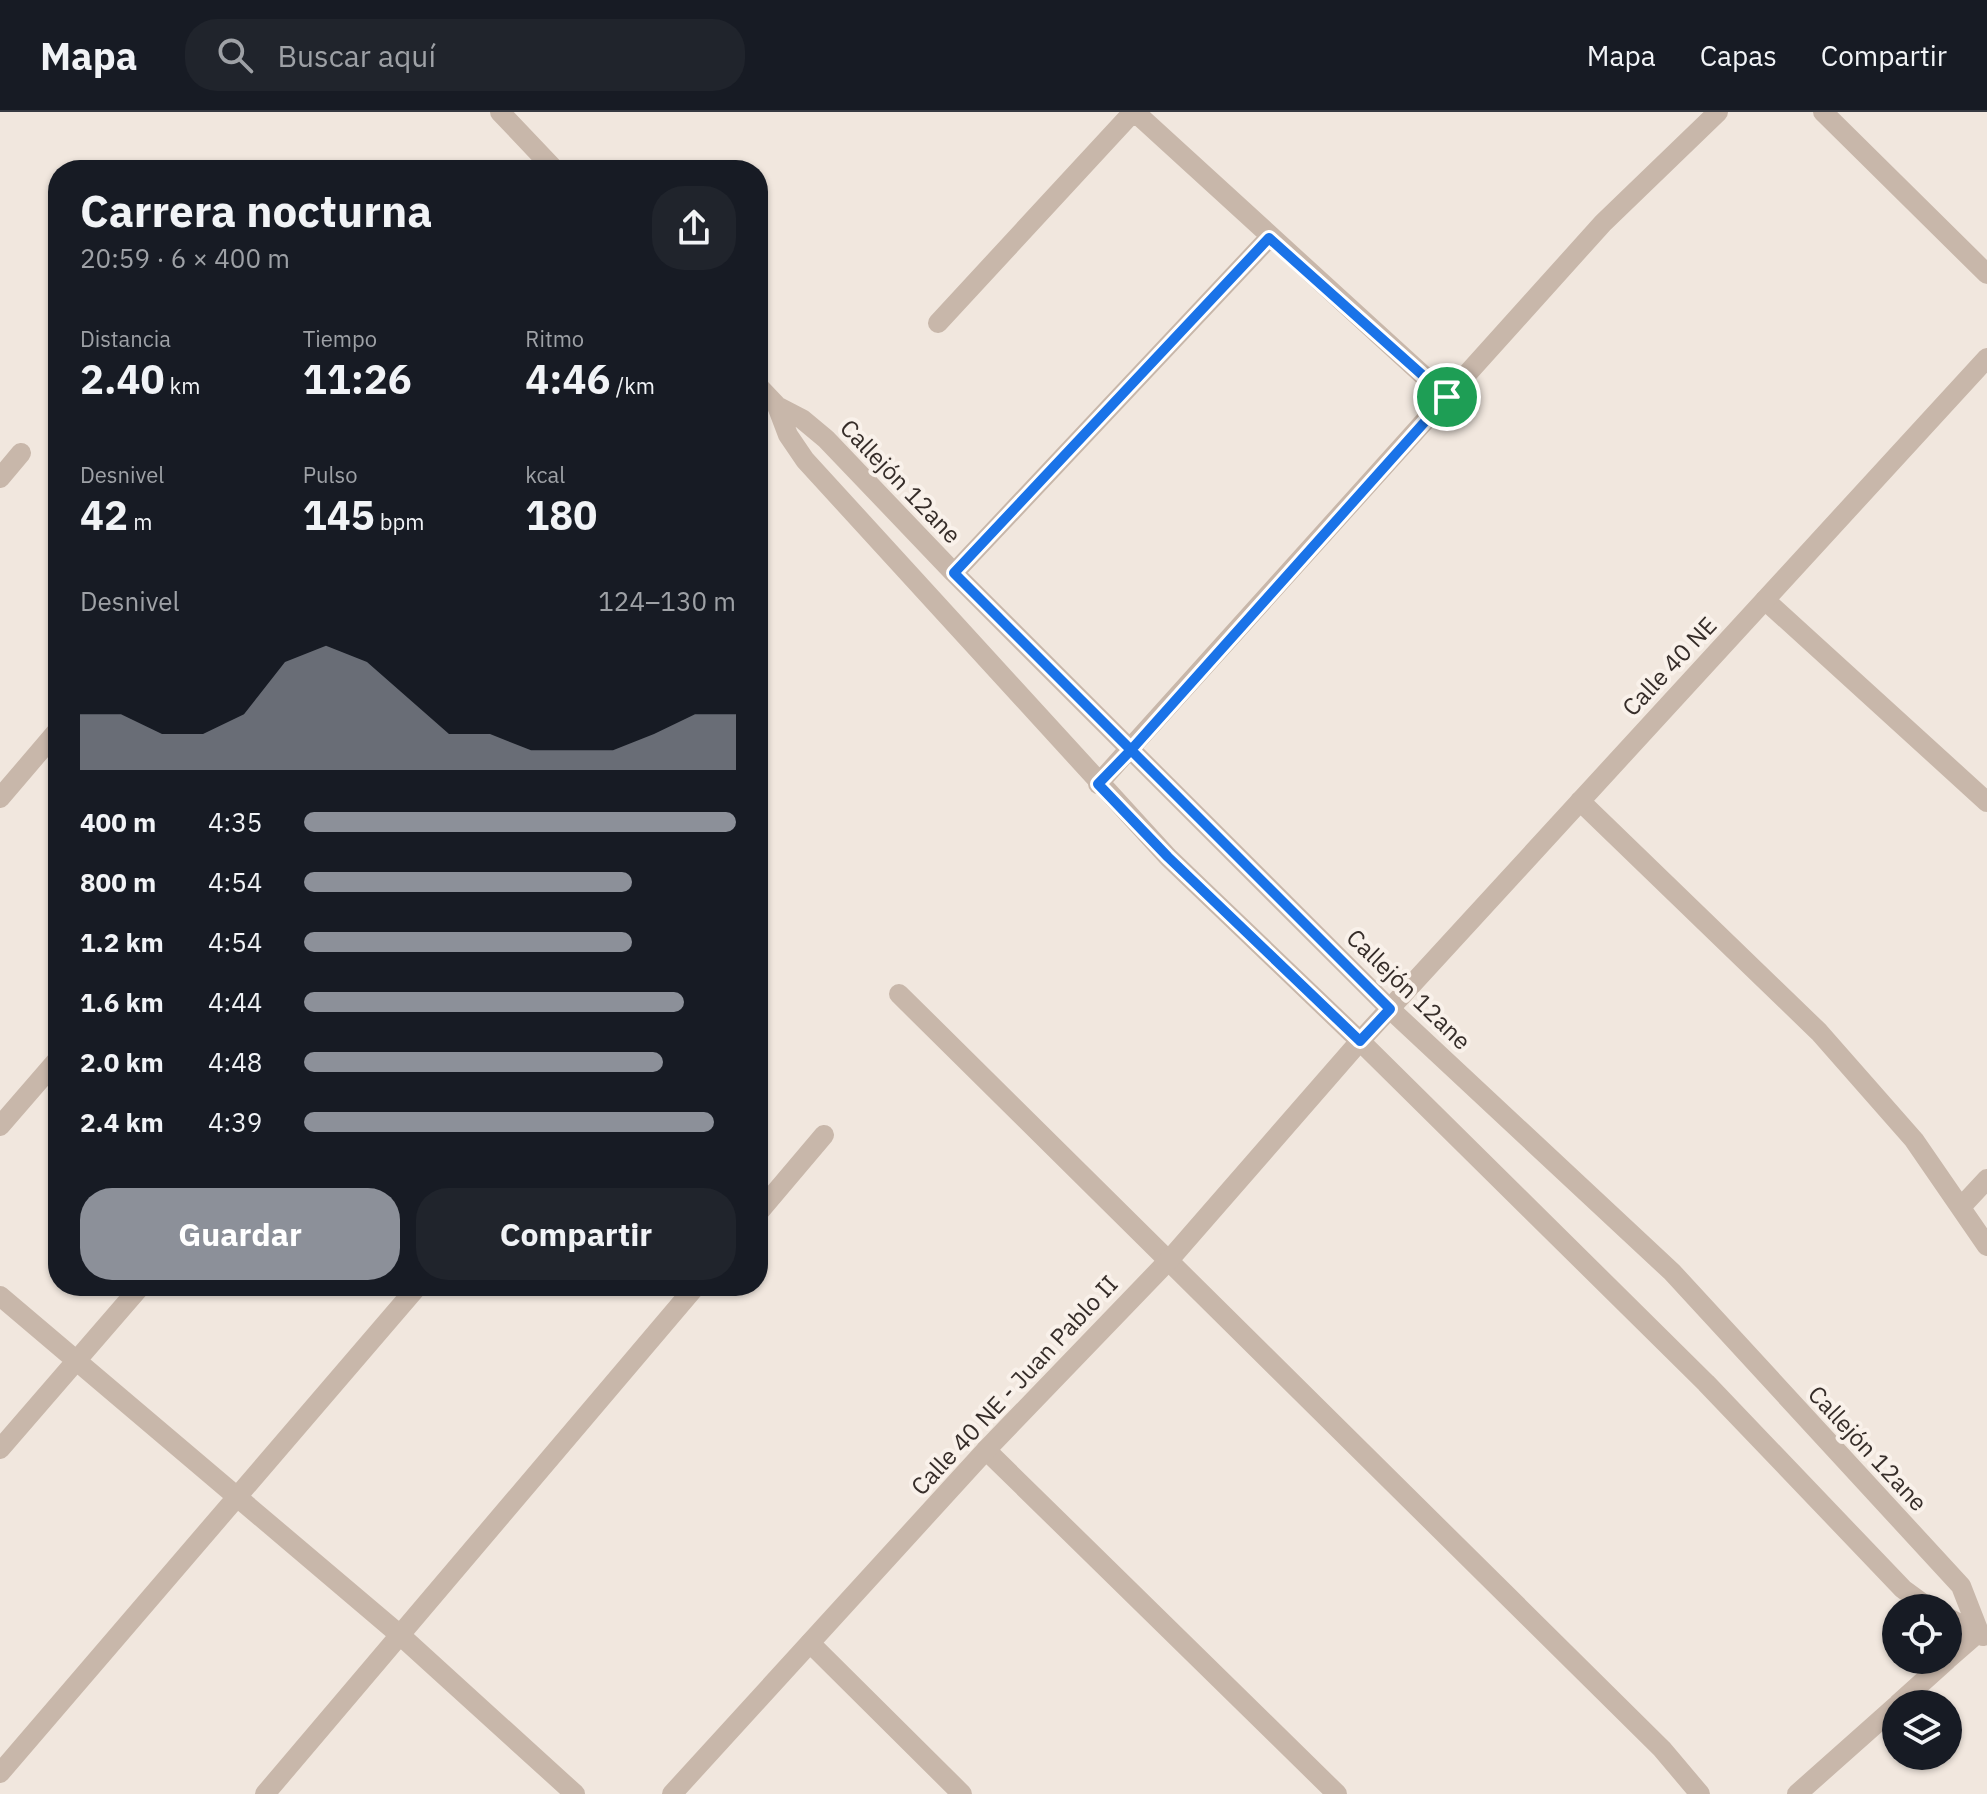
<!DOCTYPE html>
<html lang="es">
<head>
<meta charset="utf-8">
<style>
	:root { --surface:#171b24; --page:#20242c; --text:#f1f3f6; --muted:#9ea1a6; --line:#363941; --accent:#8c9099 }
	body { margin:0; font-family:"IBM Plex Sans",sans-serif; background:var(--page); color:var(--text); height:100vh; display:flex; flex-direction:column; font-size:30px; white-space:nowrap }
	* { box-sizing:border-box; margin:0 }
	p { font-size:26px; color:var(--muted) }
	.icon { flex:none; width:44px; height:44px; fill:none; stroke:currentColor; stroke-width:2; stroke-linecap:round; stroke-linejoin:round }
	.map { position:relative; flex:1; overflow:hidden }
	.side { position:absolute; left:48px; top:48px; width:720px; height:1136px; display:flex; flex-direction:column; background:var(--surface); border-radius:32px; box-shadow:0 2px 6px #0004 }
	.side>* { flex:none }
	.fabs { position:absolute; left:1882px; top:1482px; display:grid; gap:16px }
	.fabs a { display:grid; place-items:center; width:80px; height:80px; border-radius:50%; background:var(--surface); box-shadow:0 2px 6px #0004; font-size:40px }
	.pin { position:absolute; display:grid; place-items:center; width:68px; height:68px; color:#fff; margin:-34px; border:4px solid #fff; border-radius:50%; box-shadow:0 2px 8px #0007 }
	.round { display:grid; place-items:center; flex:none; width:84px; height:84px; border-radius:32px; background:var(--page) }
	.overview { display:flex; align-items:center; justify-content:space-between; height:136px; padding:0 32px }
	h1 { font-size:44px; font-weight:700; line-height:60px }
	.stats { display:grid; grid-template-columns:repeat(3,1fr); gap:12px; height:136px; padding:8px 32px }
	.stats div { display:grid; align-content:center }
	.stats b { font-size:40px; font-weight:700 }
	.stats small { font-size:22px; font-weight:400 }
	.stats p { font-size:22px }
	.chart { height:224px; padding:16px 32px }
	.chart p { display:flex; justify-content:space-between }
	.chart svg { width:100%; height:144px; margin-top:8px; fill:var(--accent); opacity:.7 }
	.action { display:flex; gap:16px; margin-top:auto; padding:16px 32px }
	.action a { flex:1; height:92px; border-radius:32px; background:var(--accent); color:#fff; font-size:32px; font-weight:700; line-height:92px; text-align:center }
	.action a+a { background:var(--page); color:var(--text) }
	ul { padding:0 32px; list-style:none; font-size:26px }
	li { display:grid; grid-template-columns:128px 96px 1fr; align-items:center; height:60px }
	li i { height:20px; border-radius:10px; background:var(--accent) }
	header { display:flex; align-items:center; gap:48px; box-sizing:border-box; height:112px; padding:0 40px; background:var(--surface); border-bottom:2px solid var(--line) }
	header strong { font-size:38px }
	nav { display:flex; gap:44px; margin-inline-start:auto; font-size:28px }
	.search { width:560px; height:72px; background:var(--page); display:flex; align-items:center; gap:20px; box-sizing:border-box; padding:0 28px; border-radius:32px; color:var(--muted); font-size:30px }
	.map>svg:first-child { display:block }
</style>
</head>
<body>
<header>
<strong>Mapa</strong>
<div class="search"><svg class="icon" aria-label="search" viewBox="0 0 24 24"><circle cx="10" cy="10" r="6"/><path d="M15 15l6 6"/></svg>Buscar aquí</div>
<nav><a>Mapa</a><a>Capas</a><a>Compartir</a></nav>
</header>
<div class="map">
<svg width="1987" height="1682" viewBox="0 0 1987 1682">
	<rect width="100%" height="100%" fill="#f1e7de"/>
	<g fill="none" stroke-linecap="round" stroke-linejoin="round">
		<!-- minor -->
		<path stroke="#c8b7aa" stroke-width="20" d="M500,0L555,58
			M1135,0L1447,285
			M1823,0L1987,162
			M938,211L1133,0
			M758,274L777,294L802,307L826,327L954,461L1390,897L1672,1160L1961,1474L1979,1520
			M777,294L788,323L805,348L1168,745L1360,929L1706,1271L1903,1477L1929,1496
			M0,366L21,341
			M954,461L1269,126
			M1765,488L1987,690
			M1098,672L1603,111L1718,0
			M0,686L58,618
			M1580,689L1819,920L1914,1028L1987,1134
			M899,882L1662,1637L1700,1682
			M0,1014L58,947
			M1961,1095L1987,1067
			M758,1101L824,1023
			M0,1184L400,1523L575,1682
			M0,1337L141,1174
			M986,1338L1337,1682
			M1948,1506L1983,1524
			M810,1531L962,1682
			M1948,1547L1979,1520
			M1898,1592L1947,1548
			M0,1661L418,1174
			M265,1682L696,1174
			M1797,1682L1896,1594"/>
		<!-- tertiary -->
		<path stroke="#c8b7aa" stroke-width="20" d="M672,1682L986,1338L1170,1147L1360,929L1987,246"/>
	</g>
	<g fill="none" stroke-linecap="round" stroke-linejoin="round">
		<defs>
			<path id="route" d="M1447,285L1269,126L954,461C1100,606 1244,752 1390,897L1360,929L1168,745L1098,672L1131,638L1447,285"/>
		</defs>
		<!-- route casing -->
		<use href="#route" stroke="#fff" stroke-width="16"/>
		<!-- route -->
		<use href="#route" stroke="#1a73e8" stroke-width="10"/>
	</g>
	<g text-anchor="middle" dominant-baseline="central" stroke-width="8" stroke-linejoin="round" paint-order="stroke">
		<!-- street labels -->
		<g font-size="24" fill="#362d29" stroke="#f9f1ea">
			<text transform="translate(901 369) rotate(46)">Callejón 12ane</text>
			<text transform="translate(1669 554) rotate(-47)">Calle 40 NE</text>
			<text transform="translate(1409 877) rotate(44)">Callejón 12ane</text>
			<text transform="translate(1014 1273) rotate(-47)">Calle 40 NE - Juan Pablo II</text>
			<text transform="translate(1868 1336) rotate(47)">Callejón 12ane</text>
		</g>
	</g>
</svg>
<div class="fabs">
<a><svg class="icon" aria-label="locate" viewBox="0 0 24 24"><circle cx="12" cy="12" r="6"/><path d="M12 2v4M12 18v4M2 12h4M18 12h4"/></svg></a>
<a><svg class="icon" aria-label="layers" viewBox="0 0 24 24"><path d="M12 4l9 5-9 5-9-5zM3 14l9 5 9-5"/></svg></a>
</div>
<div class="pin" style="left:1447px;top:285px;background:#1e9e55"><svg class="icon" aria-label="arrive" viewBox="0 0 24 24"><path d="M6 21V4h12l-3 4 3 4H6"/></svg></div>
<section class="side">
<div class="overview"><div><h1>Carrera nocturna</h1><p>20:59 · 6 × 400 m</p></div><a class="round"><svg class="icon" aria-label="share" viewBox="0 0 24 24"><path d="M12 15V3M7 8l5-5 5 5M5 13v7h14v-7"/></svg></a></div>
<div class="stats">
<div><p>Distancia</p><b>2.40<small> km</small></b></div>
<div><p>Tiempo</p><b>11:26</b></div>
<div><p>Ritmo</p><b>4:46<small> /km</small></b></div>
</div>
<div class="stats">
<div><p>Desnivel</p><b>42<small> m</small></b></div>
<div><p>Pulso</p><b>145<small> bpm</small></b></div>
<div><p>kcal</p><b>180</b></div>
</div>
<div class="chart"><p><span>Desnivel</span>124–130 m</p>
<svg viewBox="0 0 160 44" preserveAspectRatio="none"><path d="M0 44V27L10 27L20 33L30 33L40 27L50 11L60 6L70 11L80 22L90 33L100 33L110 38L120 38L130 38L140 33L150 27L160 27V44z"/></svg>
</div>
<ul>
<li><b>400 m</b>4:35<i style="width:100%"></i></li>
<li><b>800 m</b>4:54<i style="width:76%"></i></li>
<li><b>1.2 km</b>4:54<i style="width:76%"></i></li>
<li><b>1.6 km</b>4:44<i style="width:88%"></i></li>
<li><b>2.0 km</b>4:48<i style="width:83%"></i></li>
<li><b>2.4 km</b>4:39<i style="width:95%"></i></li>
</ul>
<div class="action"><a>Guardar</a><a>Compartir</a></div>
</section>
</div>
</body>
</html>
